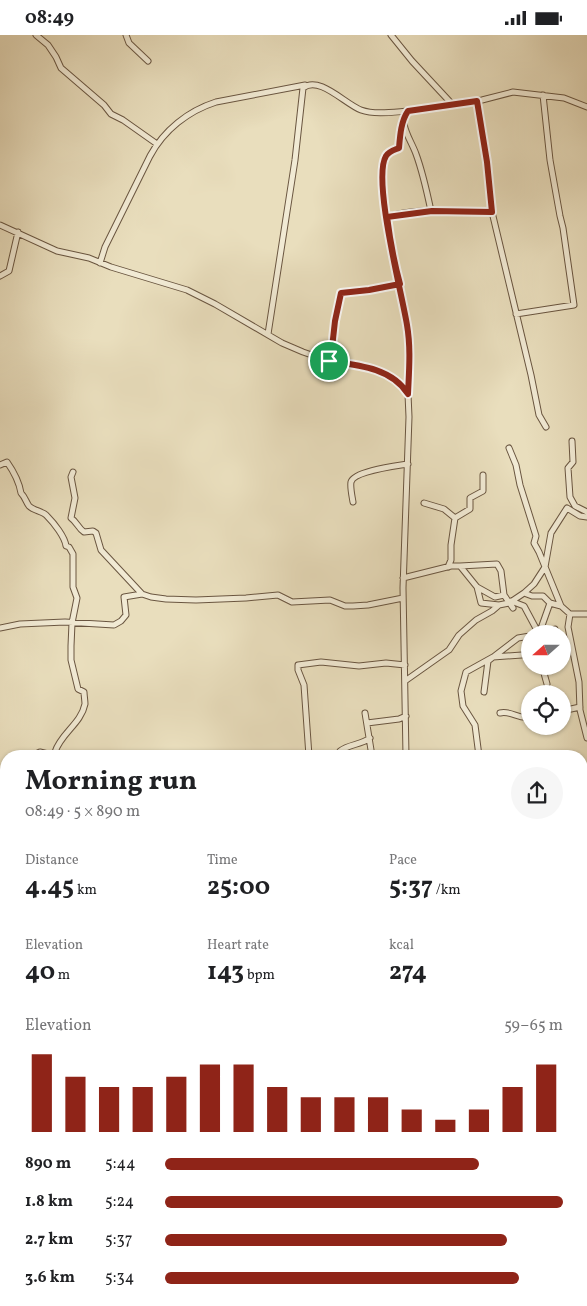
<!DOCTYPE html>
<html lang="en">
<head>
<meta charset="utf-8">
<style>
	:root { --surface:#fff; --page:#f6f6f6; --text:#202124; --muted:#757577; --accent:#8f2418 }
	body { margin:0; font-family:Vollkorn,serif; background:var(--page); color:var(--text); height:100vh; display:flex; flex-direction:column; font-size:19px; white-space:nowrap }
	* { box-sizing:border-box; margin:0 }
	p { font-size:16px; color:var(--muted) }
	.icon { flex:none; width:28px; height:28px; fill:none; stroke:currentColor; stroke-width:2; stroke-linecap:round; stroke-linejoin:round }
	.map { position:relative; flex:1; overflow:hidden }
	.details { position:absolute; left:0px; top:715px; width:588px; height:556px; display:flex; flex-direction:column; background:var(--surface); border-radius:20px 20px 0 0; box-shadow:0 1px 4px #0004 }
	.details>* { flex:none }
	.needle { width:32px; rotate:249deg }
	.tools { position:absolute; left:521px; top:590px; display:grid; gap:10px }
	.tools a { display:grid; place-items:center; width:50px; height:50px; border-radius:50%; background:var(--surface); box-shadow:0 1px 4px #0004; font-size:25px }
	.pin { position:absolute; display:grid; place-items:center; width:42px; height:42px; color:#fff; margin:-21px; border:2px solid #fff; border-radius:50%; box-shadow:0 1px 5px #0007 }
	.round { display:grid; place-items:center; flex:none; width:52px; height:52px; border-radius:26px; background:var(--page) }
	.head { display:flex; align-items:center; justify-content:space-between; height:85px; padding:0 25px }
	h1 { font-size:28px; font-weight:700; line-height:38px }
	.stats { display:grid; grid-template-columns:repeat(3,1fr); gap:8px; height:85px; padding:5px 25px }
	.stats div { display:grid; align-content:center }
	.stats b { font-size:25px; font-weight:700 }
	.stats small { font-size:14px; font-weight:400 }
	.stats p { font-size:14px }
	.chart { height:140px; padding:10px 25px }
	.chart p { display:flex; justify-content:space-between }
	.chart svg { width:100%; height:90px; margin-top:5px; stroke:var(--accent); stroke-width:6 }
	ul { padding:0 25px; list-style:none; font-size:16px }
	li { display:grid; grid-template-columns:80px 60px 1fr; align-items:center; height:38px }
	li i { height:12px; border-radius:6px; background:var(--accent) }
	.status { display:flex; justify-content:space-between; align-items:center; height:35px; padding:0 25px; background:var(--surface); direction:ltr }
	.status svg { height:14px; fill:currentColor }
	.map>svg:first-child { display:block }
</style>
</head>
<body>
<div class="status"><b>08:49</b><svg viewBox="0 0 49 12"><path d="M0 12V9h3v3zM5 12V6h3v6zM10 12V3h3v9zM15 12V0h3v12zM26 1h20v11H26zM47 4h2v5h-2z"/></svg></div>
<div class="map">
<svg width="587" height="1271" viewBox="0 0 587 1271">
	<rect width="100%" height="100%" fill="#e9debd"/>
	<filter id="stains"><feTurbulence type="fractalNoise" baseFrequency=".004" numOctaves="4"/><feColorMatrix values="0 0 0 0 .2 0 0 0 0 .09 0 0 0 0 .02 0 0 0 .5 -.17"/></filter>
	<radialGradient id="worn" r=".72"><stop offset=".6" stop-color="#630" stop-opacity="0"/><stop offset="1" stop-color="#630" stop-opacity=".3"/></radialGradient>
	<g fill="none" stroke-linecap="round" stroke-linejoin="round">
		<!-- runway -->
		<path stroke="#94836a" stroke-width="44" d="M117,1271L133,1265"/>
		<defs>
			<path id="street" d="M36,0L48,10L56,22L61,33L104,70L111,79L123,85L157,109
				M126,0L129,8L148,26
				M391,0L412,26L452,69
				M477,66L487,127L492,177
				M404,89C406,100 412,108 416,119C423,138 427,157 431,176
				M387,182C420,171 458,178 492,177L531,340L539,380L546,392
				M0,190L57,216L89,223L111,232L187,255L215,269L282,308L303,317L329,326L375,334L388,340L402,350L408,359L409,382L403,553L406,721
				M100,228L105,212L150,121C164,95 188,76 216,67L305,50
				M0,241L9,236L18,197
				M516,279L574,270L563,193L560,181L550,125L543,60
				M268,299L295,125L303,53C319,40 345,69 361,75C375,80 394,77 408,76
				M329,326L335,286L341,258L369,255L400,249
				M408,358C409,337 410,315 408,293C403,261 372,143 386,121C389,116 394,115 399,113L405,80L408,76L482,65L513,57L564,63L587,72
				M572,406L573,427L568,433L570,462L575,471L587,477
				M509,413L516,430L520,450L536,501L534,508L539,517L561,571
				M0,430L7,427C14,437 19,446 21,458C25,462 26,467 29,471C34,476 43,476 47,481C54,488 65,502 66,511L69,512L73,519V552L77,563L72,588L71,611V625L78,654L84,657C84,660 85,666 85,669C81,689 61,698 55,717L48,719L40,717L32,721
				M73,437L71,442L75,463L71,483C77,487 78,493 84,497L93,496L96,498L101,515L142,559L151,562L166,564L196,565L246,563L278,560L292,567L330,565L345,571H353L368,570L403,563
				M353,467C352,461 350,452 351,447C354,436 396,431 408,429
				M424,468L444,474L455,483
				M460,531L497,529L501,536L504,560
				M448,532L451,525V510L455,483L470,474V463L483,456V440
				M403,543L451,531H460L477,552L495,562L504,560L513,573
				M477,552L481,568L499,570
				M524,558L534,549L545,532L551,498L567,473L580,481L587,482
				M511,566L524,571L539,599
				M570,579L568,592L579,647L580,675L587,703
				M0,593L20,589L65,587L114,590L121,586L126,580L124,562L142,559
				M539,599L550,568
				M540,599L555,594
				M542,631L547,649
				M405,646L449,615L459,600L476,585L492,576L499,570L509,568L524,558L532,561H543L550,568L561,571L570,579H587
				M484,657L488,626L518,603L530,601
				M562,676L580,672
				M365,678L372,721
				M500,678C511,675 519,685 530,682
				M367,688L399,684L406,681
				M309,721L304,650L298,635V630L321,627L359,631L386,628L405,630
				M341,721L340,716C349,709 361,710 370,703
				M479,721L475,690L463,671L461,656L466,637L493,622L522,620
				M0,828L6,823
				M581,841L587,823
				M0,844L6,851
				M0,1039L6,1045
				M0,1084L6,1079
				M0,1130V1131
				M581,1141L587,1150
				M0,1208L6,1236
				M581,1220L587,1218
				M448,1271L459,1265"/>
			<path id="highway" d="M581,1239L587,1237
				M489,1271L502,1265"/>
		</defs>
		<!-- street casing -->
		<use href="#street" stroke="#6a5641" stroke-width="7"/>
		<!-- highway casing -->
		<use href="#highway" stroke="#402818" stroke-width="12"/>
		<!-- street -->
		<use href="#street" stroke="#f1ead4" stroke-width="5"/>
		<!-- highway -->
		<use href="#highway" stroke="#e9debd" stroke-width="10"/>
	</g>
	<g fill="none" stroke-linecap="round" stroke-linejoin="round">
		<defs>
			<path id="route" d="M329,326C358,330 392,333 408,359C409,336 411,313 407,290C402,259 372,144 386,121C389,116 394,115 399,113C400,101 401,86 408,76L477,66L487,127L492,177L432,176L387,182C390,205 394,227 400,249L369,255L341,258L335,286L332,313L329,326"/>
		</defs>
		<!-- route casing -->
		<use href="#route" stroke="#fff" stroke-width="10"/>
		<!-- route -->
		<use href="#route" stroke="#8f2418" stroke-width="6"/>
	</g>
	<rect width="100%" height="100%" filter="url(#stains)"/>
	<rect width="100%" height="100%" fill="url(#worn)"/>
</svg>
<div class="tools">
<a><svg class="needle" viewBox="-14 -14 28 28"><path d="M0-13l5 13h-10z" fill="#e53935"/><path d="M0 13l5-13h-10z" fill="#757577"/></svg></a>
<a><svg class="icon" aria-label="locate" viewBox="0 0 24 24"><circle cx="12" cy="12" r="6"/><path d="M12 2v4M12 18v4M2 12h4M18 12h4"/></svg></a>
</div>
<div class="pin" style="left:329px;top:326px;background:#1e9e55"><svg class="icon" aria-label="arrive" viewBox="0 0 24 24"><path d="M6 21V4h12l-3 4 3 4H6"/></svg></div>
<section class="details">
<div class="head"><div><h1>Morning run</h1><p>08:49 · 5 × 890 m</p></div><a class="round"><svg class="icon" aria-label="share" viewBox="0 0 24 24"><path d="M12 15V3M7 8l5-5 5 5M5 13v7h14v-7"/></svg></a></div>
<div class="stats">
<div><p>Distance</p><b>4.45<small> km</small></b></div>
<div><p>Time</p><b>25:00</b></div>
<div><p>Pace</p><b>5:37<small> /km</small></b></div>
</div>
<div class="stats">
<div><p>Elevation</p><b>40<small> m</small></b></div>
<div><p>Heart rate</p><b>143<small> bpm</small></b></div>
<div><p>kcal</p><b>274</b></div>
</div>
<div class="chart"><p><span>Elevation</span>59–65 m</p>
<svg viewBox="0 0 160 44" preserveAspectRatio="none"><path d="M5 44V6M15 44V17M25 44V22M35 44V22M45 44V17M55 44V11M65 44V11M75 44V22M85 44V27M95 44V27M105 44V27M115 44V33M125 44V38M135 44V33M145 44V22M155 44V11"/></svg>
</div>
<ul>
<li><b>890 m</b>5:44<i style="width:79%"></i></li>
<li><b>1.8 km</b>5:24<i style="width:100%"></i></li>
<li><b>2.7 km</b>5:37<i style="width:86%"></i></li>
<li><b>3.6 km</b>5:34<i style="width:89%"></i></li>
</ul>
</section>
</div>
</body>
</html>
